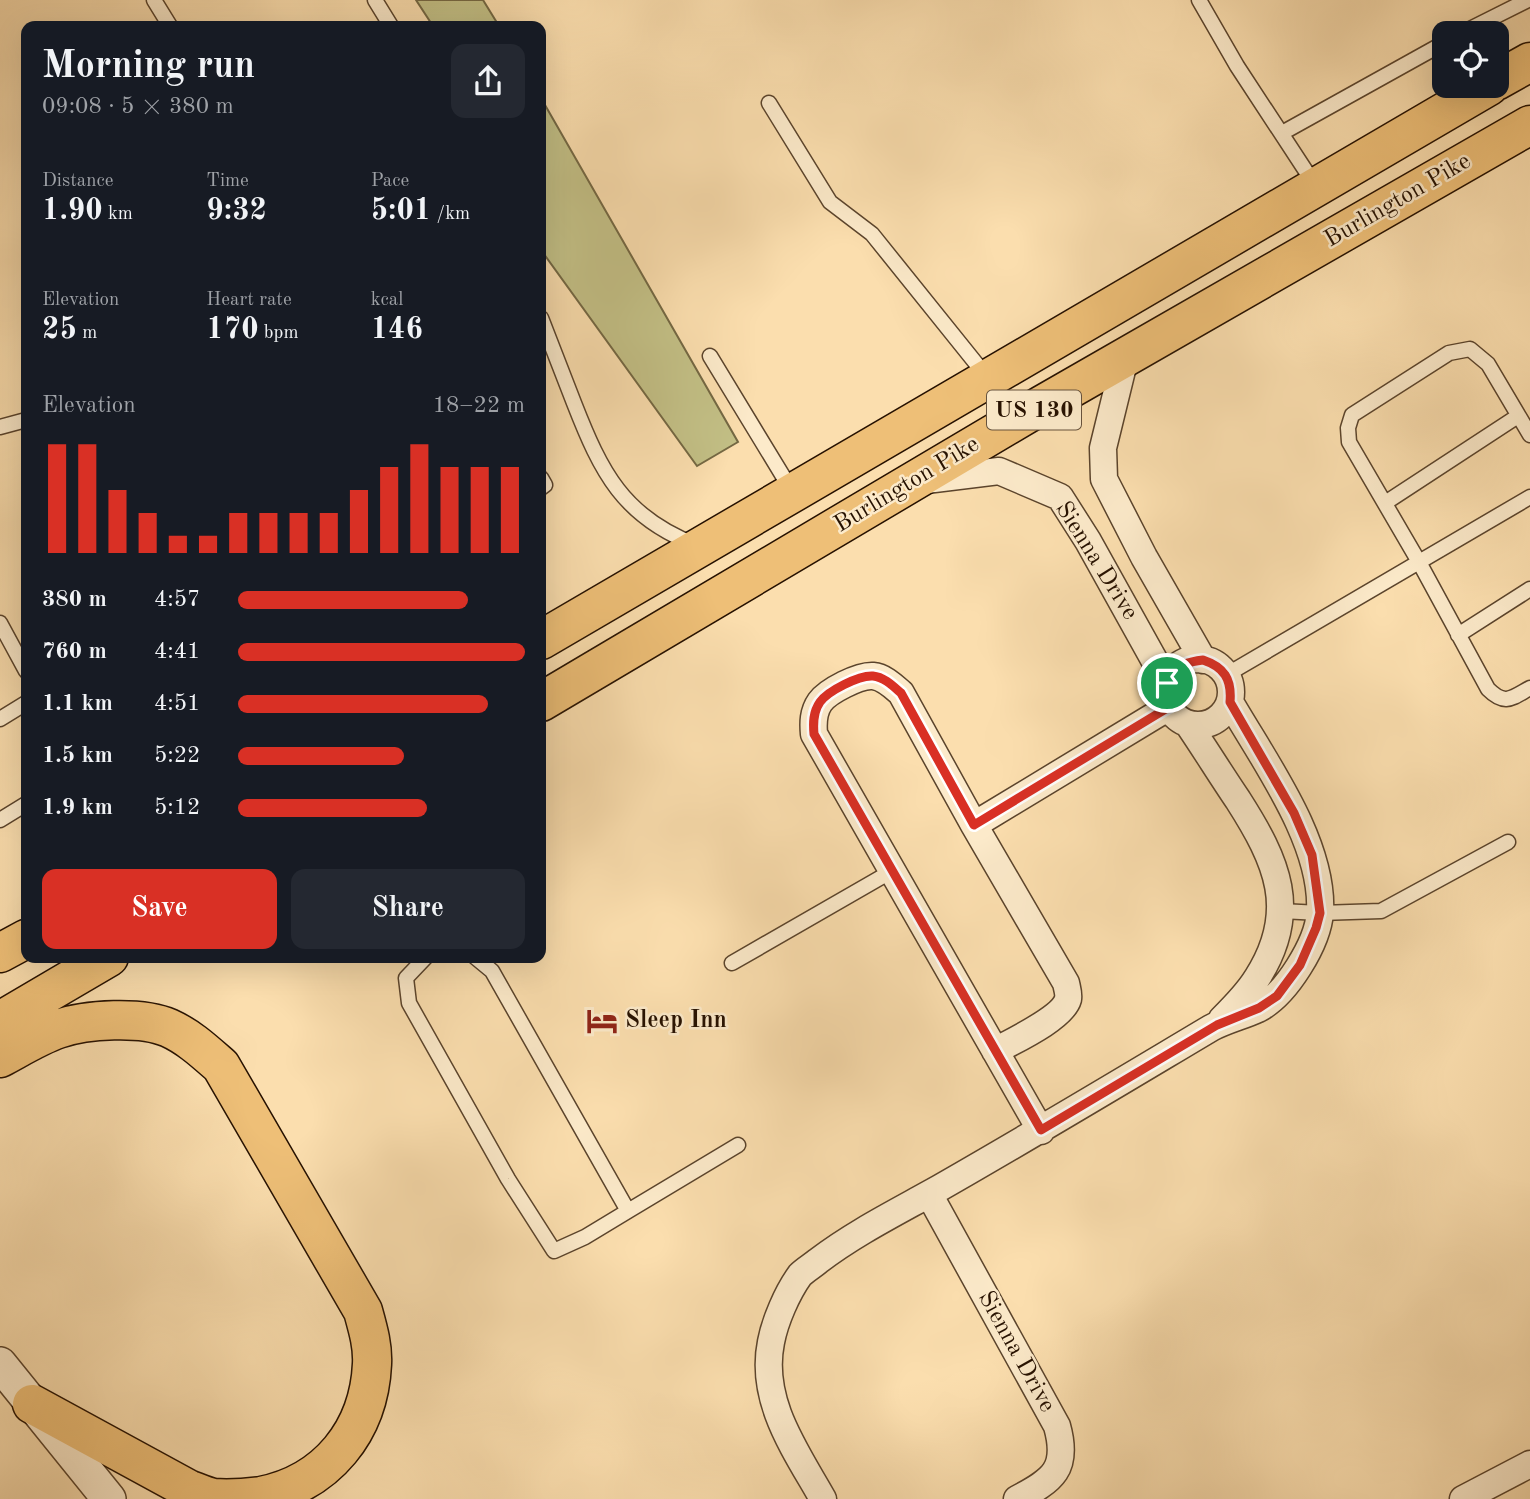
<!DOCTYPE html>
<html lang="en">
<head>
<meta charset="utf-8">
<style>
	:root { --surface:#171b24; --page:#242831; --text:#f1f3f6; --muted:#9ea1a6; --accent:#d93025 }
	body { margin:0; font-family:"Old Standard TT",serif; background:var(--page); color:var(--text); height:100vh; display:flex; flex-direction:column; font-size:26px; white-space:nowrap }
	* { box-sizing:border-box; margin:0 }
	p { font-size:23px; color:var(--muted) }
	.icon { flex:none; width:38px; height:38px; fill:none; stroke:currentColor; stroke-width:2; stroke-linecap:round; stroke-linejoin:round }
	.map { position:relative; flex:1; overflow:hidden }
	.drawer { position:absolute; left:21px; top:21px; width:525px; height:942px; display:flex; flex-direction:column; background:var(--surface); border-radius:14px; box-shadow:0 7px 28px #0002 }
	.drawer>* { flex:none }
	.fabs { position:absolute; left:1432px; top:21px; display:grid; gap:14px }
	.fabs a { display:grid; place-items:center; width:77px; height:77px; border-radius:14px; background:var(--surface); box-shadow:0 7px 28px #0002; font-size:35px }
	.pin { position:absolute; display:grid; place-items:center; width:60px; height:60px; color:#fff; margin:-30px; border:4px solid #fff; border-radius:50%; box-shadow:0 2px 7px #0007 }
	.round { display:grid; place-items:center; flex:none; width:74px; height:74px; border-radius:14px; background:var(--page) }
	.head { display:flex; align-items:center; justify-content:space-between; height:119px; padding:0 21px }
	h1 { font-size:38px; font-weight:800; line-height:52px }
	.figures { display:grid; grid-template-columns:repeat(3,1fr); gap:10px; height:119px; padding:7px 21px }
	.figures div { display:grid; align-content:center }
	.figures b { font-size:30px; font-weight:800 }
	.figures small { font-size:19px; font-weight:400 }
	.figures p { font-size:19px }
	.chart { height:196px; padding:14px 21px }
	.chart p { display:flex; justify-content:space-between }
	.chart svg { width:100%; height:126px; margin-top:7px; stroke:var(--accent); stroke-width:6 }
	.action { display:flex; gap:14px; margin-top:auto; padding:14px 21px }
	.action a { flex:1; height:80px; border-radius:14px; background:var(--accent); color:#fff; font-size:28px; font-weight:800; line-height:80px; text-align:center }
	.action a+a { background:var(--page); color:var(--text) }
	ul { padding:0 21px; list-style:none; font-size:23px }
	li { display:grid; grid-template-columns:112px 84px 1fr; align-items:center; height:52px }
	li i { height:18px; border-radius:9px; background:var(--accent) }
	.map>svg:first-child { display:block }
</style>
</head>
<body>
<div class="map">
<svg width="1530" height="1499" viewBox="0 0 1530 1499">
	<rect width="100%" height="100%" fill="#fbdeae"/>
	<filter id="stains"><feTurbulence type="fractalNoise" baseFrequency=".00286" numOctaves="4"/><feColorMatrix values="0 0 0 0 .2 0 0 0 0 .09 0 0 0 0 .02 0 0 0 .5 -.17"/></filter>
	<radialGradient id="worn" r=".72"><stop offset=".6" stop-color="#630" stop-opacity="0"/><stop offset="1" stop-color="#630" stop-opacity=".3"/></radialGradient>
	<!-- green -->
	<path fill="#c3c086" stroke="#746843" stroke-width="2" d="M416,0H483L499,26H433Z
		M541,98L738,442L697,466L541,250Z"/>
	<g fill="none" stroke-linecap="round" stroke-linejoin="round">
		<defs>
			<path id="service" d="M154,0L170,26
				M375,0L391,26
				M1199,0L1237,66L1315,185
				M1462,33L1528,0
				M769,103L830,202L872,234L987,377
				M1282,133L1444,43
				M541,318C552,346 563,375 574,403C601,472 623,517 696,545
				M710,356L792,491
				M0,427L26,420
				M1530,435L1488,364L1470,349L1449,353L1352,415L1348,428L1349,442L1419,562L1488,689C1505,706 1512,698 1530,688
				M541,478L545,485L541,488
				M1385,503L1518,416
				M0,623L26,671
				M1458,635L1530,589
				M1226,675L1530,497
				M0,719L26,703
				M0,820L26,804
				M1281,911L1320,913L1381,911L1508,842
				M426,957L406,978L409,1003L508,1179L554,1251L585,1237L628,1211
				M475,957L492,971L628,1211L738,1145
				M732,963L892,871"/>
			<path id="minor" d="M1125,358L1103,448L1104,479L1144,557L1203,660
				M926,480L999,471L1060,497L1088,541L1167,683
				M1165 692a33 33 0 1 1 66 0a33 33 0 1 1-66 0Z
				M1188,724C1205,749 1221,775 1238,800C1277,861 1300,911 1257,978C1248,993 1235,1006 1222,1019
				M974,825L1169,707
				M995,1051C1013,1041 1063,1018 1068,999C1069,994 1067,988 1066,983L974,825L901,693C893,686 884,677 873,676C859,675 828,691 820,702C813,712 813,723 814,734C890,866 965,999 1041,1131
				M929,1194L1057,1426C1069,1469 1053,1480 1017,1499
				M823,1499C796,1451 759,1401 771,1342C775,1321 787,1293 800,1275C805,1270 812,1266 818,1261C852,1235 891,1215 929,1194C1024,1140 1117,1084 1211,1028C1226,1020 1243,1016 1258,1009C1286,995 1318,943 1320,912C1324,842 1264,761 1230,702
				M1463,1499L1530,1464"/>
			<path id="tertiary" d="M0,1364L109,1499"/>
			<path id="trunk" d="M1496,81L1530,62
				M541,640L1489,86
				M541,702L1042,405L1530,125
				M0,953L26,939
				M0,1021L109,957
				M0,1058C19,1048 38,1036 58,1029C86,1019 142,1016 169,1028C189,1037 205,1052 221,1066L363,1311C368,1329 373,1346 372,1364C369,1431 327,1483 261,1496C246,1498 229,1499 213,1498C205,1496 196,1492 188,1489L32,1404"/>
		</defs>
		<!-- service casing -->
		<use href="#service" stroke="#5b442c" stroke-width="17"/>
		<!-- minor casing -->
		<use href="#minor" stroke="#5b442c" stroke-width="29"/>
		<!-- tertiary casing -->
		<use href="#tertiary" stroke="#5b442c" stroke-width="36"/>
		<!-- trunk casing -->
		<use href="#trunk" stroke="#261100" stroke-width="41"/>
		<!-- service -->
		<use href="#service" stroke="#fceaca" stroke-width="14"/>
		<!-- minor -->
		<use href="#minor" stroke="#fceaca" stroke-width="26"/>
		<!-- tertiary -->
		<use href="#tertiary" stroke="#fceaca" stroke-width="33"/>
		<!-- trunk -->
		<use href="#trunk" stroke="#eebf77" stroke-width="38"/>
	</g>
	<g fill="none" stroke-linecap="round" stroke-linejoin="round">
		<defs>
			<path id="route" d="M1203,660C1224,667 1232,679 1230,702L1294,813L1312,855L1320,913L1316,928L1300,965L1277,996L1259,1008L1217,1025L1041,1130L814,734C813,723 813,712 820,702C828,691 859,675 873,676C884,677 893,686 901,693L974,825L1169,707C1160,678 1174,663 1203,660Z"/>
		</defs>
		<!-- route casing -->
		<use href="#route" stroke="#fff" stroke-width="14"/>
		<!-- route -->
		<use href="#route" stroke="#d93025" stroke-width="9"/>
	</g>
	<!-- icons -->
	<defs>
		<symbol id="hotel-bare" viewBox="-9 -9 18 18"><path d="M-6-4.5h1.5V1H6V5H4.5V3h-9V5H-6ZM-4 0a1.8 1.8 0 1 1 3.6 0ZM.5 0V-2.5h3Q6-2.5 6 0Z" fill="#8f2418" stroke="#fceaca" stroke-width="2.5" paint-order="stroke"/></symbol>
	</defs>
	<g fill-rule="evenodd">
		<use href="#hotel-bare" x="580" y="999" width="44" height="44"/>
	</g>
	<g text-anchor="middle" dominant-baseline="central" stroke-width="5" stroke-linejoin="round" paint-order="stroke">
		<!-- shield labels -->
		<rect fill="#fceaca" stroke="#66523d" stroke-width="2" x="987" y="390.5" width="94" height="39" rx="5"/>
		<g font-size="23" font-weight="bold" fill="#261100">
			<text x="1034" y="410">US 130</text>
		</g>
		<!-- street labels -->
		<g font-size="24" fill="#261100" stroke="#fceaca">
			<text transform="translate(1398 201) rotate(-30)">Burlington Pike</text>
			<text transform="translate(907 485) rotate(-31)">Burlington Pike</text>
			<text transform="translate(1096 561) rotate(58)">Sienna Drive</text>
			<text transform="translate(1016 1352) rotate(61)">Sienna Drive</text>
		</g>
		<!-- poi labels -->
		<g font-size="24" font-weight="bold" fill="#261100" stroke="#fceaca" text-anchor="start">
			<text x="625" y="1021">Sleep Inn</text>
		</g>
	</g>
	<rect width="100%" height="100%" filter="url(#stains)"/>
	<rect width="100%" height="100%" fill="url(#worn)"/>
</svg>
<div class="fabs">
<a><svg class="icon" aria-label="locate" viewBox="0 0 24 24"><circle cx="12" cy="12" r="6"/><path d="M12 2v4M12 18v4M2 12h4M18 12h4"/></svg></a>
</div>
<div class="pin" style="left:1167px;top:683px;background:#1e9e55"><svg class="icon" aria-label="arrive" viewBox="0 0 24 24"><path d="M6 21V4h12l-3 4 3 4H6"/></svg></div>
<section class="drawer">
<div class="head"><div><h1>Morning run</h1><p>09:08 · 5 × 380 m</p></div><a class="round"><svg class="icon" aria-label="share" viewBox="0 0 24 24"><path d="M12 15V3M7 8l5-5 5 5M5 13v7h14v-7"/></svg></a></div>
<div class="figures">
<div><p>Distance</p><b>1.90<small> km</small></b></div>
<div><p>Time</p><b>9:32</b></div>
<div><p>Pace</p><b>5:01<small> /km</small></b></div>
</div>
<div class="figures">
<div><p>Elevation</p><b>25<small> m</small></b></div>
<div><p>Heart rate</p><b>170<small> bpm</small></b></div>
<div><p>kcal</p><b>146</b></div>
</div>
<div class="chart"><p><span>Elevation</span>18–22 m</p>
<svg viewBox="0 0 160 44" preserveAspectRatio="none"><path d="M5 44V6M15 44V6M25 44V22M35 44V30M45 44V38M55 44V38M65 44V30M75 44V30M85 44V30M95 44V30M105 44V22M115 44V14M125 44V6M135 44V14M145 44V14M155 44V14"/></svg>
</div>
<ul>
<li><b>380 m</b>4:57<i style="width:80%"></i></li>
<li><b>760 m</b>4:41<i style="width:100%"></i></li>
<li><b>1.1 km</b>4:51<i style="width:87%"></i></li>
<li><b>1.5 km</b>5:22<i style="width:58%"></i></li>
<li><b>1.9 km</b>5:12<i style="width:66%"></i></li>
</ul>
<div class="action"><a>Save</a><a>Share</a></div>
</section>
</div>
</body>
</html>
